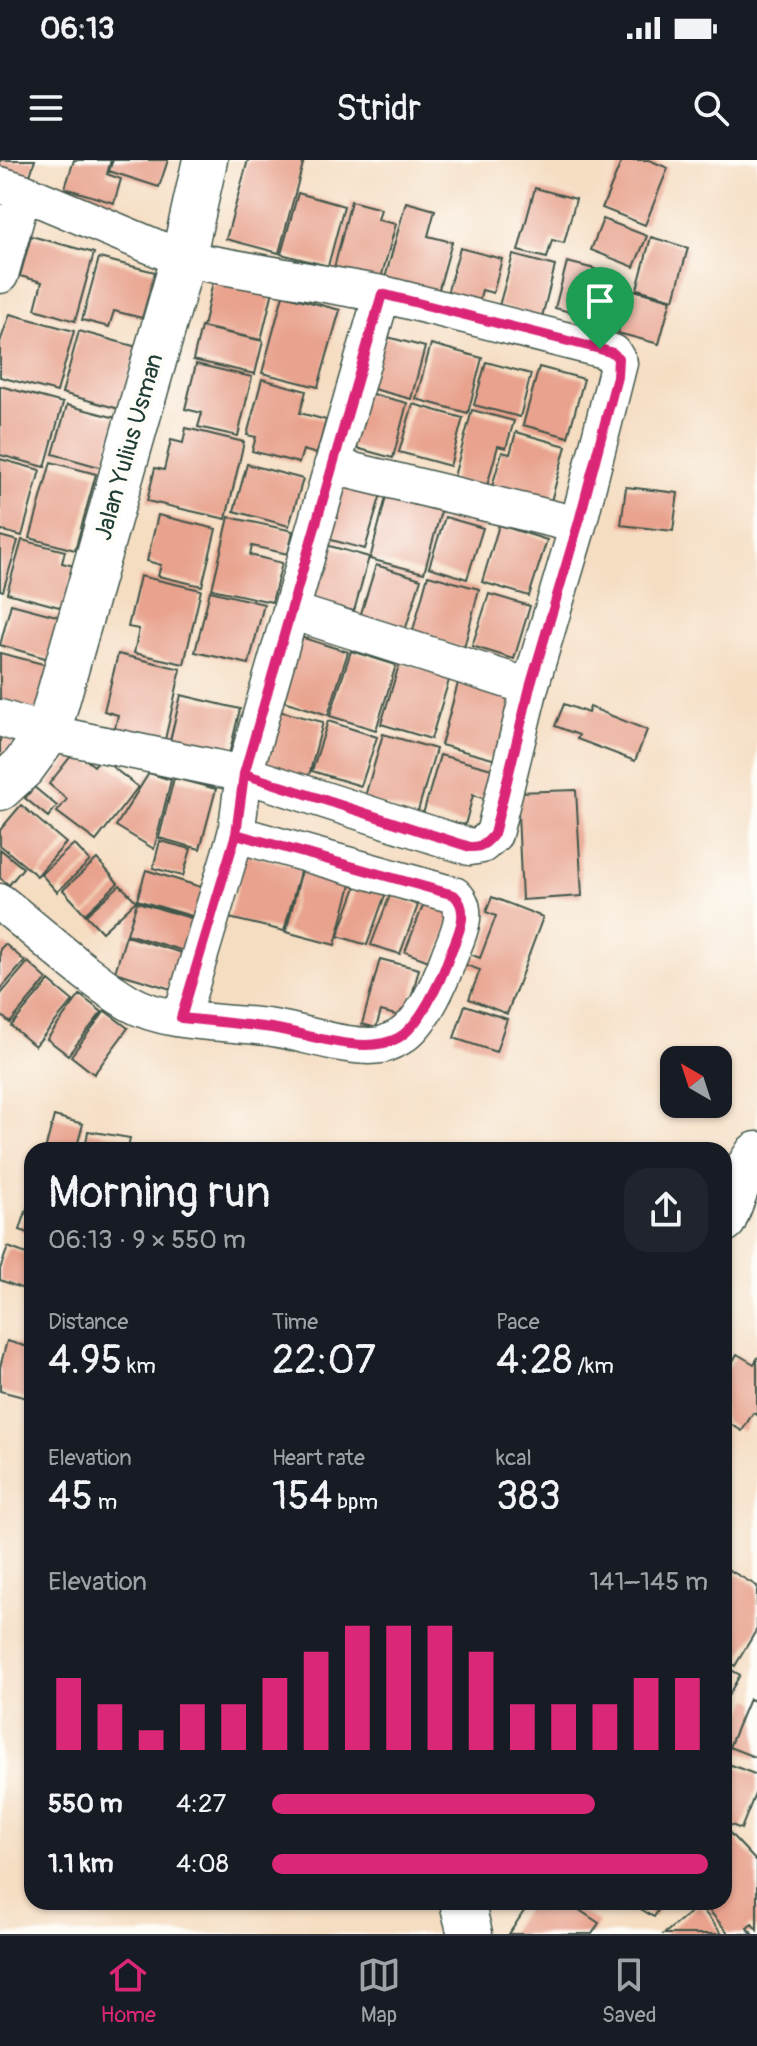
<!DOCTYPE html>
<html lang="en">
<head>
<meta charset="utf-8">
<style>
	:root { --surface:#171b24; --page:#20242c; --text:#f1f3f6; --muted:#9ea1a6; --line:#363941; --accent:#db2777 }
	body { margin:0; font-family:Pangolin,sans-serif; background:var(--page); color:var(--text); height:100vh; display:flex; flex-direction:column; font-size:30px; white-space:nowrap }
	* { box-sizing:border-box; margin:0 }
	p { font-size:26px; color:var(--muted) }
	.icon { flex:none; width:44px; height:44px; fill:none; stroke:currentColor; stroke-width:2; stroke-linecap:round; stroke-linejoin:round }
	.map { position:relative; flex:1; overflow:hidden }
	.panel { position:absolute; left:24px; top:982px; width:708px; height:768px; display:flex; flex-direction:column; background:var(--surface); border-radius:24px; box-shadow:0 2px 6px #0004 }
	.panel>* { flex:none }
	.needle { width:52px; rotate:321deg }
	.fabs { position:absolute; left:660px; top:886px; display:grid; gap:16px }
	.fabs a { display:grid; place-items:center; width:72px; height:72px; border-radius:16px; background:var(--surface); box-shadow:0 2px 6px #0004; font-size:40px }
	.pin { position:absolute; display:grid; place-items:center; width:68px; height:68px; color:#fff; margin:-82px -34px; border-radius:50% 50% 50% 0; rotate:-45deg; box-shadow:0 0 8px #0007 }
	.pin .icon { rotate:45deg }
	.round { display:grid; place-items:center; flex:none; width:84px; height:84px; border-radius:24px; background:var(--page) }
	.overview { display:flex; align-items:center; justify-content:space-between; height:136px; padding:0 24px }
	h1 { font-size:44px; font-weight:600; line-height:60px }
	.stats { display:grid; grid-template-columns:repeat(3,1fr); gap:12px; height:136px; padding:8px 24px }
	.stats div { display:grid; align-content:center }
	.stats b { font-size:40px; font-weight:600 }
	.stats small { font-size:22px; font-weight:400 }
	.stats p { font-size:22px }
	.chart { height:224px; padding:16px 24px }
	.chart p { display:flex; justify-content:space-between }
	.chart svg { width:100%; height:144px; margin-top:8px; stroke:var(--accent); stroke-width:6 }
	ul { padding:0 24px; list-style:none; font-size:26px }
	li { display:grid; grid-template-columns:128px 96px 1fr; align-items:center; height:60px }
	li i { height:20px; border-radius:10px; background:var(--accent) }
	.status { display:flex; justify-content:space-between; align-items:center; height:56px; padding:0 40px; background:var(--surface); direction:ltr }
	.status svg { height:22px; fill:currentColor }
	header { display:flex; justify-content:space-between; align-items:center; height:104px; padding:0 24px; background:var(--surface); font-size:36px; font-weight:600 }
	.menu { display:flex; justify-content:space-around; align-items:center; height:112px; border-top:2px solid var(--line); background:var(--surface); font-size:22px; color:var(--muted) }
	.menu a { display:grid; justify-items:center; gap:4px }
	.menu .on { color:var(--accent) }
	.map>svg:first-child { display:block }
</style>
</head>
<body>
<div class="status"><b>06:13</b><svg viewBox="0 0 49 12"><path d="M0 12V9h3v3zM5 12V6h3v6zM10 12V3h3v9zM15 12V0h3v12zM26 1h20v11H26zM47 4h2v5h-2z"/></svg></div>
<header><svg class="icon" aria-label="menu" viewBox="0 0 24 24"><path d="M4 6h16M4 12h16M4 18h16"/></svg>Stridr<svg class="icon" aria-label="search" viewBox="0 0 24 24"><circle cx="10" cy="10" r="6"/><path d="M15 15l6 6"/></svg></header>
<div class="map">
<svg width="757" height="1774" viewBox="0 0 757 1774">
	<rect width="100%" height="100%" fill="#fdfcf7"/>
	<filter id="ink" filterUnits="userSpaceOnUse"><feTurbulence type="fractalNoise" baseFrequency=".0125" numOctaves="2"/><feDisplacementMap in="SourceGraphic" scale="16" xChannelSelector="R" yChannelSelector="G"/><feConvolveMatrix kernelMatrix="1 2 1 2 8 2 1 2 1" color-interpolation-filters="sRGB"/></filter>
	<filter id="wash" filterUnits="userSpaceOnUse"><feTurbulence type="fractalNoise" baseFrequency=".006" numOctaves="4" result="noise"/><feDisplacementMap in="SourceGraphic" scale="32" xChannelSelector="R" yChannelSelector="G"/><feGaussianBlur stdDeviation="1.8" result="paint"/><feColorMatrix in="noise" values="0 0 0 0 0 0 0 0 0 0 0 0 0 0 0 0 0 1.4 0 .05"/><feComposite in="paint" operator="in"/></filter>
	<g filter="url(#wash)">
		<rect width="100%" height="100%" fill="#f5ddc2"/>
		<g id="blocks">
			<!-- building -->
			<path fill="#e8a28d" d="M0,0H35L25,31L0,24Z
				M74,0H111L107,14L121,19L114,43L65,28Z
				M113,0H168L159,27L109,11Z
				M248,0H304L279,93L226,79Z
				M622,0H649L668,8L645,65L602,48Z
				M535,28L576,39L564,83L552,80L547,98L518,91Z
				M298,33L344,46L328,106L281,94Z
				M351,41L381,49L378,60L396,64L378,129L332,116Z
				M406,42L435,50L428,76L452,82L435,143L382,129Z
				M603,59L647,76L634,107L591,90Z
				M31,76L94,93L75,161L35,149L42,122L20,116Z
				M651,77L688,88L674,139L637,129Z
				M460,88L502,99L493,133L482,130L477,149L445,141Z
				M513,95L555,106L542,157L499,146Z
				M99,98L155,112L142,158L114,151L109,167L82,160Z
				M567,102L595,109L582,155L555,148Z
				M214,117L273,131L261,180L203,167Z
				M630,129L671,140L659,184L618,173Z
				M283,135L340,150L318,227L262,213Z
				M10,154L74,171L57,232L0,217V182Z
				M201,167L263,181L255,214L193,200Z
				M79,171L137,187L119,249L62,233Z
				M380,175L425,187L411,239L366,227Z
				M431,184L482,198L468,253L416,239Z
				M486,202L531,214L520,257L474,245Z
				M196,204L252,217L238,276L198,267L202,253L185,249Z
				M539,207L584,219L568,277L523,265Z
				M262,219L306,231L300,253L326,260L317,294L303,290L299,303L252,291L256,277L247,275Z
				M0,226L63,243L45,307L0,295Z
				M365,232L407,243L393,298L349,286Z
				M413,244L463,258L450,306L399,292Z
				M67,245L116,258L103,308L53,294Z
				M472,250L514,261L506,288L498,286L485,333L452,324Z
				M186,268L244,282L226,359L147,341L155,308L164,310L171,280L183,283Z
				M516,272L566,286L550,345L491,330L502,292L510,294Z
				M0,299L40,310L22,376L0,370Z
				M51,302L96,314L75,390L30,378Z
				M247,304L303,319L289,366L234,351Z
				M339,323L381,334L365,389L324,378Z
				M626,327L678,333L673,371L621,365Z
				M386,337L441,351L424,413L370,399Z
				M158,355L216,369L202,426L158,416L161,405L147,401Z
				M229,357L293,371L288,394L252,386L250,395L282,403L272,442L212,429Z
				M445,357L483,368L467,419L429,407Z
				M499,365L547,380L529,436L482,422Z
				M0,376L18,381L3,431L0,430Z
				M22,380L65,391L62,403L74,406L63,448L7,433Z
				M319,383L369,397L354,451L304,438Z
				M376,405L421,419L404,474L359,460Z
				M428,415L479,429L464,488L412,474Z
				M140,416L201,430L184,504L134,493L139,469L128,467Z
				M210,431L264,444L249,504L195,492Z
				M489,434L530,446L514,499L472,486Z
				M11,444L64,458L52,500L0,485Z
				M291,474L348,492L328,555L271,537Z
				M351,491L396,505L376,570L330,556Z
				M0,493L51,506L38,553L0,542Z
				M118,494L181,509L164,584L114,572L118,555L104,551Z
				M400,502L450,517L431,579L381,564Z
				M458,523L518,539L500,601L441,585Z
				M181,535L240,549L227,603L168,589Z
				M564,544L588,553L590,547L647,570L635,601L577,579L579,575L555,566Z
				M270,549L323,562L306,627L264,610Z
				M328,561L377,577L361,626L312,611Z
				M0,570L17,573L11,607L0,605Z
				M383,574L436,589L417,654L364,640Z
				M75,591L94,606L101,598L138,627L96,681L57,652L67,639L49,624Z
				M440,595L503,612L495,642L473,635L465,665L423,654Z
				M149,613L171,620L154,689L116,666Z
				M174,618L216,629L200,689L159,678Z
				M34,627L57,646L48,657L25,638Z
				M576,630L582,736L522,740L517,632Z
				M21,645L66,683L37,716L0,685V670Z
				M160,681L191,689L183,716L153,708Z
				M74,684L90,701L57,732L41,714Z
				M0,689L23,708L9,725L0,718Z
				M246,694L301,708L284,771L229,758Z
				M97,699L118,723L85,754L63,730Z
				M302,709L352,721L335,785L286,772Z
				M146,710L204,728L195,757L137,740Z
				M357,724L385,735L367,785L338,776Z
				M120,725L136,741L102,772L86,755Z
				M390,735L418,745L400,794L371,785Z
				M492,737L543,757L507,854L469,839L480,810L463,804L467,793L480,798L496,756L486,752Z
				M137,742L194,759L184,791L127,774Z
				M424,743L453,754L434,803L405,792Z
				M126,776L182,793L171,829L115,812Z
				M5,784L25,801L0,830V789Z
				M380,799L419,809L406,858L381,851L376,868L362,864Z
				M28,802L47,819L10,863L0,854V835Z
				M49,821L73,841L35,886L11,866Z
				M80,835L102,852L68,895L47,879Z
				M465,845L507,859L496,892L454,878Z
				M105,851L128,868L94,914L71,896Z
				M54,956L83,964L76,990H45Z
				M88,971L130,978L128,990H85Z
				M32,1033V1074L20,1070Z
				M8,1087L32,1096V1115L26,1130L0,1120V1109Z
				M7,1181L32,1188L31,1239L0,1231V1207Z
				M737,1194L754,1204L757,1199V1255L753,1253L742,1271L724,1260V1216Z
				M724,1407L757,1426V1469L735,1506L724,1500Z
				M724,1506L740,1515L724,1543Z
				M749,1539L757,1542V1598L729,1587Z
				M726,1603L757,1615V1629L741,1669L724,1662Z
				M724,1667L757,1702V1770L752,1764L747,1768L753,1774H729L702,1742H724Z
				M530,1742H567L599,1763L592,1774H509Z
				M629,1742H663L654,1757Z
				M699,1745L722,1774H664Z"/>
		</g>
	</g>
	<g filter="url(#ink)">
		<use href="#blocks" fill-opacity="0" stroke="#3f5549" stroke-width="2"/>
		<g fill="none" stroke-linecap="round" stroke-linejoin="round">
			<defs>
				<path id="street" d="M0,25L23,32L183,99L382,134L600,189L613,193L619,203L578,365L530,527L494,674L482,685L470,687L244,614L48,573L0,558
					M0,115L23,32
					M332,306L578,365
					M291,451L530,527
					M0,742C40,773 87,818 130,843C168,865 229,861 273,868C305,873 350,890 381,885C386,884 393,880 398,878C423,864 440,822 449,797C456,778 472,751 454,735L236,674
					M181,858L236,674L244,614L382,134"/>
				<path id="secondary" d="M0,628L23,607L48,573L183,99L205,0
					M724,1060L739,1022L757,994
					M462,1742L470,1774"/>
			</defs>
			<!-- street casing -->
			<use href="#street" stroke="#3f5549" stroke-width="39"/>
			<!-- secondary casing -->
			<use href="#secondary" stroke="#3f5549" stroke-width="47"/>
			<!-- street -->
			<use href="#street" stroke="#fff" stroke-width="36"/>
			<!-- secondary -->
			<use href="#secondary" stroke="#fff" stroke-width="44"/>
		</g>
	</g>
	<g fill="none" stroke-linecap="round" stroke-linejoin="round" filter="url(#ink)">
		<defs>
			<path id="route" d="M600,189L382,134L244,614L236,674L181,858C212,861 242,864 272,868C309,874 364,896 398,878C420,866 441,820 449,797C456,778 472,752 454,735L236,674L244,614L470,687C481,688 487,683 494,674L530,527L578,365L617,217L618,198L613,193L600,189"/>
		</defs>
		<!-- route casing -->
		<use href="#route" stroke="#fff" stroke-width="16"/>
		<!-- route -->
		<use href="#route" stroke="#db2777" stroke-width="10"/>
	</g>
	<g text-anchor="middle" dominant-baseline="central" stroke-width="8" stroke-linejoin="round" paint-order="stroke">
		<!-- street labels -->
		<g font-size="24" fill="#1f3d34" stroke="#fdfcf7">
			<text transform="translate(129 287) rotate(-74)">Jalan Yulius Usman</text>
		</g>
	</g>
</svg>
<div class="fabs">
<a><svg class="needle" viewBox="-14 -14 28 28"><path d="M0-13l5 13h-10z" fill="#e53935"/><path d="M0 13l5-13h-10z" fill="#9ea1a6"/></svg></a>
</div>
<div class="pin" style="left:600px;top:189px;background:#1e9e55"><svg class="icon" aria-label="arrive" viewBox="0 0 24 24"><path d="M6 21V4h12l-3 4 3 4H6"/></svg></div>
<section class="panel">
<div class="overview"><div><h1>Morning run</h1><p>06:13 · 9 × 550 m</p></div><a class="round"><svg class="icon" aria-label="share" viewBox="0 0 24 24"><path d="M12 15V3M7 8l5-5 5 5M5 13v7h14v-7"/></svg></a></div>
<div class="stats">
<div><p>Distance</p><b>4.95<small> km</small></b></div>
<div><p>Time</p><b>22:07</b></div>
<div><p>Pace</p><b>4:28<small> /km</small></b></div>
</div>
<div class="stats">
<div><p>Elevation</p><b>45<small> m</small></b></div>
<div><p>Heart rate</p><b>154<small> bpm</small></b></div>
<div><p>kcal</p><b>383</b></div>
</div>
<div class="chart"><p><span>Elevation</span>141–145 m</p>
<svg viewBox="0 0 160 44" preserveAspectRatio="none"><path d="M5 44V22M15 44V30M25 44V38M35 44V30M45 44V30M55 44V22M65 44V14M75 44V6M85 44V6M95 44V6M105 44V14M115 44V30M125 44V30M135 44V30M145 44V22M155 44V22"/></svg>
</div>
<ul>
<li><b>550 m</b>4:27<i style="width:74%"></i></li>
<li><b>1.1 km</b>4:08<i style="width:100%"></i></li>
</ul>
</section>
</div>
<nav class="menu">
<a class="on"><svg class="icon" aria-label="home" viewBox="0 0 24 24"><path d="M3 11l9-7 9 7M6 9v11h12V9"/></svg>Home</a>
<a><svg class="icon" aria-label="map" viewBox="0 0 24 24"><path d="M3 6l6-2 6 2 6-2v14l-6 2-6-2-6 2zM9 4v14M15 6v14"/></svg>Map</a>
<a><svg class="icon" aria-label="saved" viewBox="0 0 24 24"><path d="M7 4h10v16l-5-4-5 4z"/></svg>Saved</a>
</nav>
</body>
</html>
